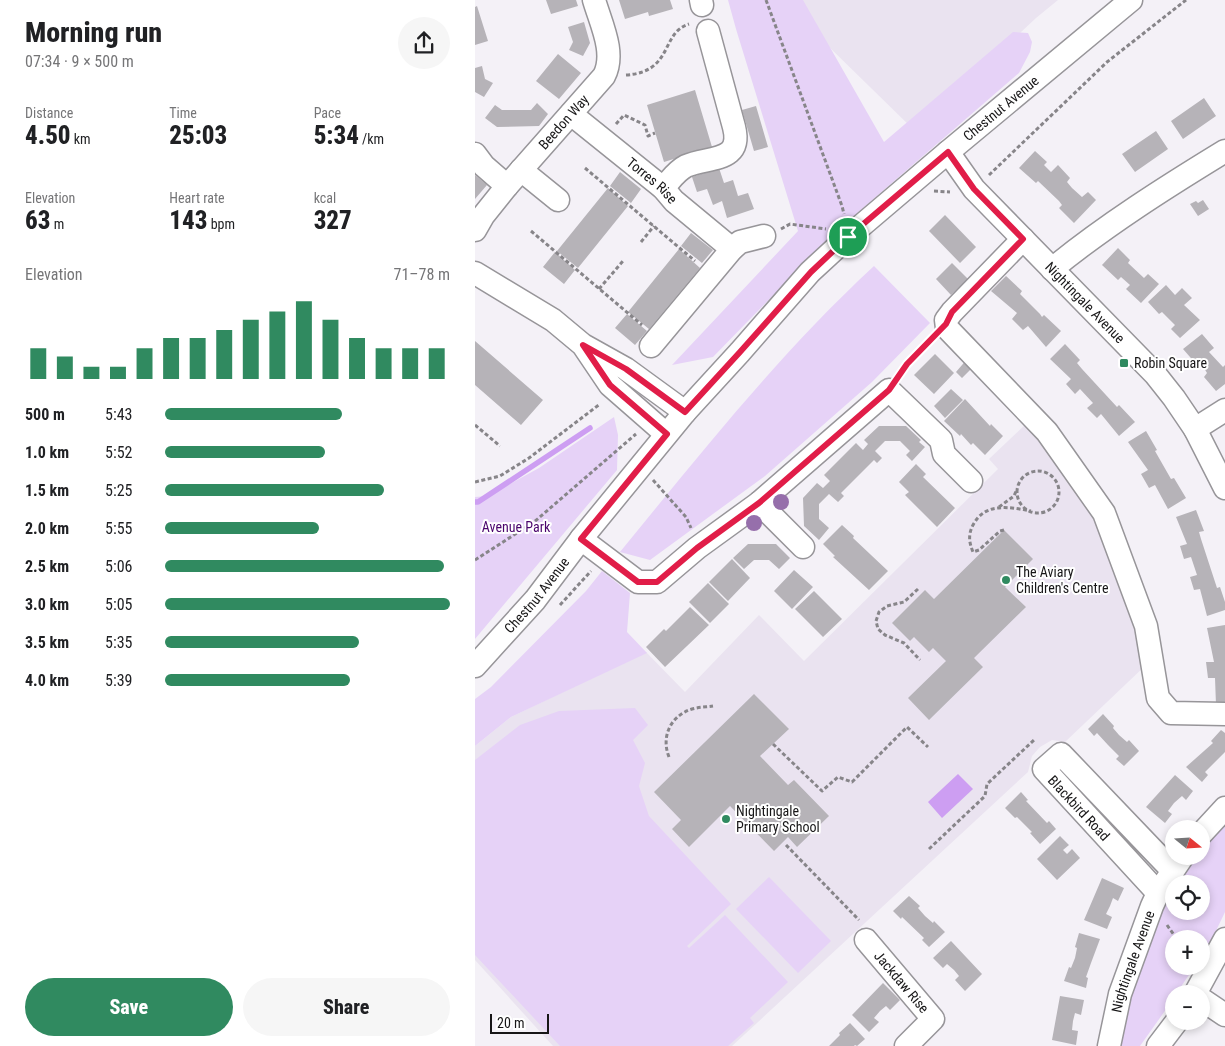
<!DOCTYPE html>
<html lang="en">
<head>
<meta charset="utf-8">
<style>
	:root { --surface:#fff; --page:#f6f6f6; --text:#202124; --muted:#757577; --accent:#308a60 }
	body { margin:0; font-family:"Roboto Condensed",sans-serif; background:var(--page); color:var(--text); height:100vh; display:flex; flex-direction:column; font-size:19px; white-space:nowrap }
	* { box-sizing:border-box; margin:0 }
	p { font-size:16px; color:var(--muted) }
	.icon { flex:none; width:28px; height:28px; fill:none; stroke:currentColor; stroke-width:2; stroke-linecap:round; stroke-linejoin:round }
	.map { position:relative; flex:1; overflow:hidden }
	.drawer { display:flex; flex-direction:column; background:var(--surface); width:475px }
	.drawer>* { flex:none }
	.needle { width:32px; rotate:108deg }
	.tools { position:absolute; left:690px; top:820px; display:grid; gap:10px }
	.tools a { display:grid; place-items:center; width:45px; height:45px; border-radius:50%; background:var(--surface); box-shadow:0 2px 8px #0003; font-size:25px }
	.scale { position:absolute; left:15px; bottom:12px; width:59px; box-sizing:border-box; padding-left:5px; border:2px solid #171617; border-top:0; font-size:14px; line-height:18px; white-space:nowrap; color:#171617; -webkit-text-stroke:4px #fff; paint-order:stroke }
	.pin { position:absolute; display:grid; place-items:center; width:42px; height:42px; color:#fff; margin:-21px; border:2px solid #fff; border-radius:50%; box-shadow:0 1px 5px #0007 }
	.round { display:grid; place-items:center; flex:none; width:52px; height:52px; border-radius:26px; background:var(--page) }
	.headline { display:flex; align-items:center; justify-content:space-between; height:85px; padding:0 25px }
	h1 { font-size:28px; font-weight:800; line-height:38px }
	.metrics { display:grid; grid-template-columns:repeat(3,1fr); gap:8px; height:85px; padding:5px 25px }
	.metrics div { display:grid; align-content:center }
	.metrics b { font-size:25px; font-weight:800 }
	.metrics small { font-size:14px; font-weight:400 }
	.metrics p { font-size:14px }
	.chart { height:140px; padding:10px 25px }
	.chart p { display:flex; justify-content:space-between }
	.chart svg { width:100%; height:90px; margin-top:5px; stroke:var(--accent); stroke-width:6 }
	.cta { display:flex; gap:10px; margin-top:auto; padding:10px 25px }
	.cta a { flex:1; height:58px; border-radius:30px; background:var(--accent); color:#fff; font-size:20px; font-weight:800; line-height:58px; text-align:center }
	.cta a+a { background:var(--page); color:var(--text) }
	ul { padding:0 25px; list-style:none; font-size:16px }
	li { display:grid; grid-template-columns:80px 60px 1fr; align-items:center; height:38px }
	li i { height:12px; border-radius:6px; background:var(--accent) }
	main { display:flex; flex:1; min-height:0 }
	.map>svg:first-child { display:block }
</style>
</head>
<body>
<main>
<section class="drawer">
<div class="headline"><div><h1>Morning run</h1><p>07:34 · 9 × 500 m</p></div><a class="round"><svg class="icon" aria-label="share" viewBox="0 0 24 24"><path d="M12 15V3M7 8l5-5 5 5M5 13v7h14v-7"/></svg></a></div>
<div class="metrics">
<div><p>Distance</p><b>4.50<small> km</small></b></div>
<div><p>Time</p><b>25:03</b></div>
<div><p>Pace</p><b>5:34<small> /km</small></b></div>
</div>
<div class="metrics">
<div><p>Elevation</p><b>63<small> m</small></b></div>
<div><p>Heart rate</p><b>143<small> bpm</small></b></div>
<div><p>kcal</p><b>327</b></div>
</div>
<div class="chart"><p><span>Elevation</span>71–78 m</p>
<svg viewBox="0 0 160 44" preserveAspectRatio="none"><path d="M5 44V29M15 44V33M25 44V38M35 44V38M45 44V29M55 44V24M65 44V24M75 44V20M85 44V15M95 44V11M105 44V6M115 44V15M125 44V24M135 44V29M145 44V29M155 44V29"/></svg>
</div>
<ul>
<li><b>500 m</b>5:43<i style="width:62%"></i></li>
<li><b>1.0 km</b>5:52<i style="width:56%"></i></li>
<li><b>1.5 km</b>5:25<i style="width:77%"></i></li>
<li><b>2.0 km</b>5:55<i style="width:54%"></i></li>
<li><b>2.5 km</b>5:06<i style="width:98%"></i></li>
<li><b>3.0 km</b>5:05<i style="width:100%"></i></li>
<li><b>3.5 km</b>5:35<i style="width:68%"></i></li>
<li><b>4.0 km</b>5:39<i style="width:65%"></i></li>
</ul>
<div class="cta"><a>Save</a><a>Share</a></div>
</section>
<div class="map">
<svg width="750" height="1046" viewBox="0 0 750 1046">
	<rect width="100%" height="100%" fill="#f4f1f7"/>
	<!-- built -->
	<path fill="#eae3f0" d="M306,0H583L561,18L440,131Z
		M553,422L635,536L672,664L590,742L577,740L565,747L557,756L553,772L257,1046H78L0,960V746L36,717L171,652L210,692L284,615L329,661L523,469L514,459Z"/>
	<!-- green -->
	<path fill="#e6d2f7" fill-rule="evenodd" d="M253,0H328L409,142L538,32L553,33L557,42L555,52L544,73L358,234L238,357L197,365L323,231L261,29Z
		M399,266L455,323L397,382L290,476L175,560L145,552C226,453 305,353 399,266Z
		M139,417L143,435L142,470L0,639V497L13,496L64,468Z
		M127,571L155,593L152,632L172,653L36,717L0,746V699L16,687L111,591Z
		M160,708L173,725L158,740L170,763L164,786L174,816L256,904L212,946L214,948L250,915L313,982L275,1018L279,1023L253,1046H85L0,955V760L45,725L84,711Z
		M750,817V912L726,962V939H699V966H720L701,994H699V998L665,1046H640C652,977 676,912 718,856H726V845ZM699,884H726V911H699Z
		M294,877L356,941L323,973L261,909Z"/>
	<!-- water -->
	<path fill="#cd9ef2" d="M483,774L498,789L467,818L453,802Z"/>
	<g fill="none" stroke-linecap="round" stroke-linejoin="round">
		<!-- stream -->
		<path stroke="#cd9ef2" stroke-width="5.5" d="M0,502H3L115,428"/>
	</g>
	<!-- building -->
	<path fill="#b6b3b8" d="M71,0H101L103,6L76,14Z
		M144,0H195L198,9L174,16L173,12L150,19Z
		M2,6L13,41L0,45V7Z
		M109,22L115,43L108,56L94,50L98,42L93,27Z
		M83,54L106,73L84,99L61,81Z
		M7,66L10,79L18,83L9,97L0,92V68Z
		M220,90L237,147L189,162L172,105Z
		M729,98L741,116L708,139L696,121Z
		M62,103L73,114L64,126L22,127L10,118L20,105L27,110H56Z
		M281,106L293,147L279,151L267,110Z
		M681,131L693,149L660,172L647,154Z
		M560,151L572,162L569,165L576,172L583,165L595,178L592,182L597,188L607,197L613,192L621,200L599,223L584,208L587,205L584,201L563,181L561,183L544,168Z
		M244,168L249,183L258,180L263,196L273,193L279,209L252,218L247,201L238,205L232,189L222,192L217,177Z
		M145,172L166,189L156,203L135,186Z
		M0,175L12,185L0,199Z
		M133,188L153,206L103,268L82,251Z
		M728,200L734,209L723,216L715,204L721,201L723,203Z
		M470,215L501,247L485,263L454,231Z
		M216,233L238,250L227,263L206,246Z
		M643,248L655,260L653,263L669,278L673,274L684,284L666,303L651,289L655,285L646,277L643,280L627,265Z
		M204,249L225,268L174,329L153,312Z
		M80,252L100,270L89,284L68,267Z
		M477,263L493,279L476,295L461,279Z
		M531,276L547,291L545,294L565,314L567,317L569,315L586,331L571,347L553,326L548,330L537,319L542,313L516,291Z
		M691,285L700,295L707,288L717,298L709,305L725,320L705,338L696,329L700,325L687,312L684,314L673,302Z
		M152,314L172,331L160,345L140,328Z
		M727,334L739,348L734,352L748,367L750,365V384L741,391L729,377L732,373L729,368L724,363L722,365L708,349Z
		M0,341L68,400L46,425L0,385Z
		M590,344L605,360L602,363L607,369L642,407L644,405L660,422L644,436L626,414L622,418L612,408L618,403L605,389L600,394L591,384L596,379L575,359Z
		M460,354L479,373L459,394L439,375Z
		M493,358L500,365L487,378L481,372Z
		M476,389L488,400L470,418L459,406Z
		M490,399L515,426L516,424L528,436L510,455L498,443L496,445L486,434L485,436L469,421Z
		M404,426H431L446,440L444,442L450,447L437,461L431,455L435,451L425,441H410L400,451L407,458L402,463L399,460L366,493L369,496L363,502L354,494L344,504V519L354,528L344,540L329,526L328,498L342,483L348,488L355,481L349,475L381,443L388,450L393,444L389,440Z
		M671,431L682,450L680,451L696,479L699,478L711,498L693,509L680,485L674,488L666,474L673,470L653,442Z
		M441,464L451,474L448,477L480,508L462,527L430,495L434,492L424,482Z
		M721,510L729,531L724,532L726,539L742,588L745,587L750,602V610L732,616L725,589L719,590L715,577L722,575L716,557L709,559L705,546L712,544L701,517Z
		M367,525L379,536L378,538L413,571L394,590L358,557L360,556L348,544Z
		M529,530L558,559L530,587L551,607L499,658L508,667L454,720L433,698L471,661L458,648L454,652L439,637L435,641L417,623L450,590L459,599Z
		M273,544H301L315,558L304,569L294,560H279L269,569L258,558Z
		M257,559L275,578L253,601L234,582Z
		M319,570L338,587L317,609L299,591Z
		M233,583L254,604L235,623L214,602Z
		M339,591L367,619L348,637L320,609Z
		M215,607L234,625L190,667L171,647L189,629L191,631Z
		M750,625V704L741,705L740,678H733L731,662H739L732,628Z
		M279,694L314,729L285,756L313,785L319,780L354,816L322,847L313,837L299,851L255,806L214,847L197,829L206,820L179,792Z
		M628,714L639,726L638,728L644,735L652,742L654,740L664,751L649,766L641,759L644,756L633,745L622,733L619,736L613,729Z
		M746,730L750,733V752L730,772L733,775L727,782L711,767L738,743L736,741Z
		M700,775L718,791L711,800L707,796L699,803L693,811L697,814L690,823L671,807Z
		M546,792L553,800L551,801L572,823L574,821L581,829L565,844L555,833L557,832L542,817L540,818L530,808Z
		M585,836L594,845L588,850L592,854L597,849L605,858L582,880L562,859Z
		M627,878L649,888L643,901L638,898L635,906L631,914L637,917L632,929L609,920Z
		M434,896L445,906L443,908L450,916L458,923L459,921L470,932L454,947L447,940L449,938L427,917L426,919L418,911Z
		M604,933L625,939L616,963L611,977L613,978L611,988L589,981L594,967L596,968L600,958L602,948L600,947Z
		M476,941L507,974L490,991L480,980L484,976L479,970L472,964L468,968L458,958Z
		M408,983L425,1000L415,1010L411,1006L405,1011L399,1018L404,1022L394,1032L377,1015Z
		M585,996L609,1000L606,1015L600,1013L598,1021L597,1030L603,1031L601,1045L577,1040Z
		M375,1023L390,1039L382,1046L380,1045L379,1046H354L365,1035L364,1033Z"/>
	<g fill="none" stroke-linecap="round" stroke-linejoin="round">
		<defs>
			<g id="minor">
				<path d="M226,0L227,5"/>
				<path id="s1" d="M96,114L188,188L199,201L257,249"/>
				<path id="s2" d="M473,152L499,189L680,374L699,398L720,429L750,488"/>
				<path d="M0,154L9,166L32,186"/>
				<path d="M46,170L83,200"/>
				<path d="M188,188C195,181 201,171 211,166C234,156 268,163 259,127L233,31"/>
				<path id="s3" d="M0,230L8,216L32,186L129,76C141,53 126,24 119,0"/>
				<path d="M548,239L477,312L471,320L472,328L572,432L629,513L671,626L683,698L696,713L750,714"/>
				<path d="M577,269C631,225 691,187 750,151"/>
				<path d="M0,273L78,320L108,345L151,369L210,412"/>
				<path d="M176,346L257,249L265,242L289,236"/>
				<path d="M110,348L135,385L191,434"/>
				<path d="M720,429L750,410"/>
				<path d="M284,503L328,547"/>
				<path d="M106,539L163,582H182L222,548L284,503L414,390L466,440L469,454L496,481"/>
				<path id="s4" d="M0,666L60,600L106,539L210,412L265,352L335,272L373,237L473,152L656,0"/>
				<path d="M726,834L750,808"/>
				<path d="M683,893L569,769L586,754L697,870"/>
				<path id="s5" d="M391,940L458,1019L431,1046"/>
				<path d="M720,994L750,939"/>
				<path d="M726,999L750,1015"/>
				<path id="s6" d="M634,1046L645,994L677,906L683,893L708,856"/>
				<path d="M683,1046L702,1021"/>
			</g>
		</defs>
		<!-- minor casing -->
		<use href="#minor" stroke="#979599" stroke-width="25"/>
		<!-- path -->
		<path stroke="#878589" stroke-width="3" stroke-dasharray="4 2.5" stroke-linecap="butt" d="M291,0L367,206L369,214
			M151,75C199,72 185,33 214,24
			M141,124L149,115L170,125L173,136L180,133
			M110,168L220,261
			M514,175L632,62L711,0
			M459,191L475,192
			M306,229L315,224L351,229
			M56,231L167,325
			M166,242L179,226
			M124,289L148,261
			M424,375L432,364L456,338
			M0,425L25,446
			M542 492a21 21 0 1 1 42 0a21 21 0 1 1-42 0Z
			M178,480L211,517L216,528
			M0,482L25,476L54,458L125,404
			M524,507L539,496L542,489
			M529,530L525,531L504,550L498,552C494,542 493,535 498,525C510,502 534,507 556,511
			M0,560L59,522L161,434
			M443,589L429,602L412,606L404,612L401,621L403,629L410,635L429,643L445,660
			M85,605L116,571
			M298,744L347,791L363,777L377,782L432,727L453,747
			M194,757C186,737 195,716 217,709C224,707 231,707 238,706
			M311,845L384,920
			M454,849L510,796L512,784L559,740
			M692,925L702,939"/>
		<!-- minor -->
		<use href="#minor" stroke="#fff" stroke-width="22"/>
	</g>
	<!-- trees -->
	<g fill="#966fab">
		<circle cx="306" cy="502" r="8"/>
		<circle cx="279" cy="523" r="8"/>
	</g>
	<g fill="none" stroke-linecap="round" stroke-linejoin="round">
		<defs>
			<path id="route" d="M473,152L499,189L548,239L477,312L471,324L432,364L414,390L284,503L222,548L182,582H163L106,539L192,434L135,385L108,345L151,369L210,412L265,352L336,272L373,237Z"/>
		</defs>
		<!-- route casing -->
		<use href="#route" stroke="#fff" stroke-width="10"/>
		<!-- route -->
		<use href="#route" stroke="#e11d48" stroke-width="6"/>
	</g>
	<!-- markers -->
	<g fill="#308a60" stroke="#fff" stroke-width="2">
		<rect x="644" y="358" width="10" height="10" rx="2.5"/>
		<circle cx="531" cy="580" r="5"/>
		<circle cx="251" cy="819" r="5"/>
	</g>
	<g text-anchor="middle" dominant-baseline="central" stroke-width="4" stroke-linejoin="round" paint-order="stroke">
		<!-- street labels -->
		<g font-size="14" fill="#171617" stroke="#fff">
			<text stroke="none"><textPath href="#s4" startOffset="769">Chestnut Avenue</textPath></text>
			<text stroke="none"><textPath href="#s3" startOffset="140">Beedon Way</textPath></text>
			<text stroke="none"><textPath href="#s1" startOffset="105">Torres Rise</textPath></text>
			<text stroke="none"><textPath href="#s2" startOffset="204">Nightingale Avenue</textPath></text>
			<text stroke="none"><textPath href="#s4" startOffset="94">Chestnut Avenue</textPath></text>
			<text transform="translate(604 808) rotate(47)">Blackbird Road</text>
			<text stroke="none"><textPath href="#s6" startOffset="88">Nightingale Avenue</textPath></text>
			<text stroke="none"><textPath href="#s5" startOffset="55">Jackdaw Rise</textPath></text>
		</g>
		<!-- poi labels -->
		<g font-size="14" fill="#171617" stroke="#fff" text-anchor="start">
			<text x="659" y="363">Robin Square</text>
			<text x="541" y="572">The Aviary<tspan x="541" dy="16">Children's Centre</tspan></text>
			<text x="261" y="811">Nightingale<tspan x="261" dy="16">Primary School</tspan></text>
		</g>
		<!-- park labels -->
		<g font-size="14" fill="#4a046c" stroke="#fff">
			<text x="41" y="527">Avenue Park</text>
		</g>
	</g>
</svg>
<div class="tools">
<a><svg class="needle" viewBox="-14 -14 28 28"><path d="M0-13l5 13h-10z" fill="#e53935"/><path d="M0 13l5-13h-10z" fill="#757577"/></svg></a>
<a><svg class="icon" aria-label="locate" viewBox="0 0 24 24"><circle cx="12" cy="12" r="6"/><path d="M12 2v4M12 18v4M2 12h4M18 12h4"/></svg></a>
<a>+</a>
<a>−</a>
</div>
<div class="scale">20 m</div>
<div class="pin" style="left:373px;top:237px;background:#1e9e55"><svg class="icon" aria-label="arrive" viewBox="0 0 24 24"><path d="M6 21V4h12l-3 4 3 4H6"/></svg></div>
</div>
</main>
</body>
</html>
